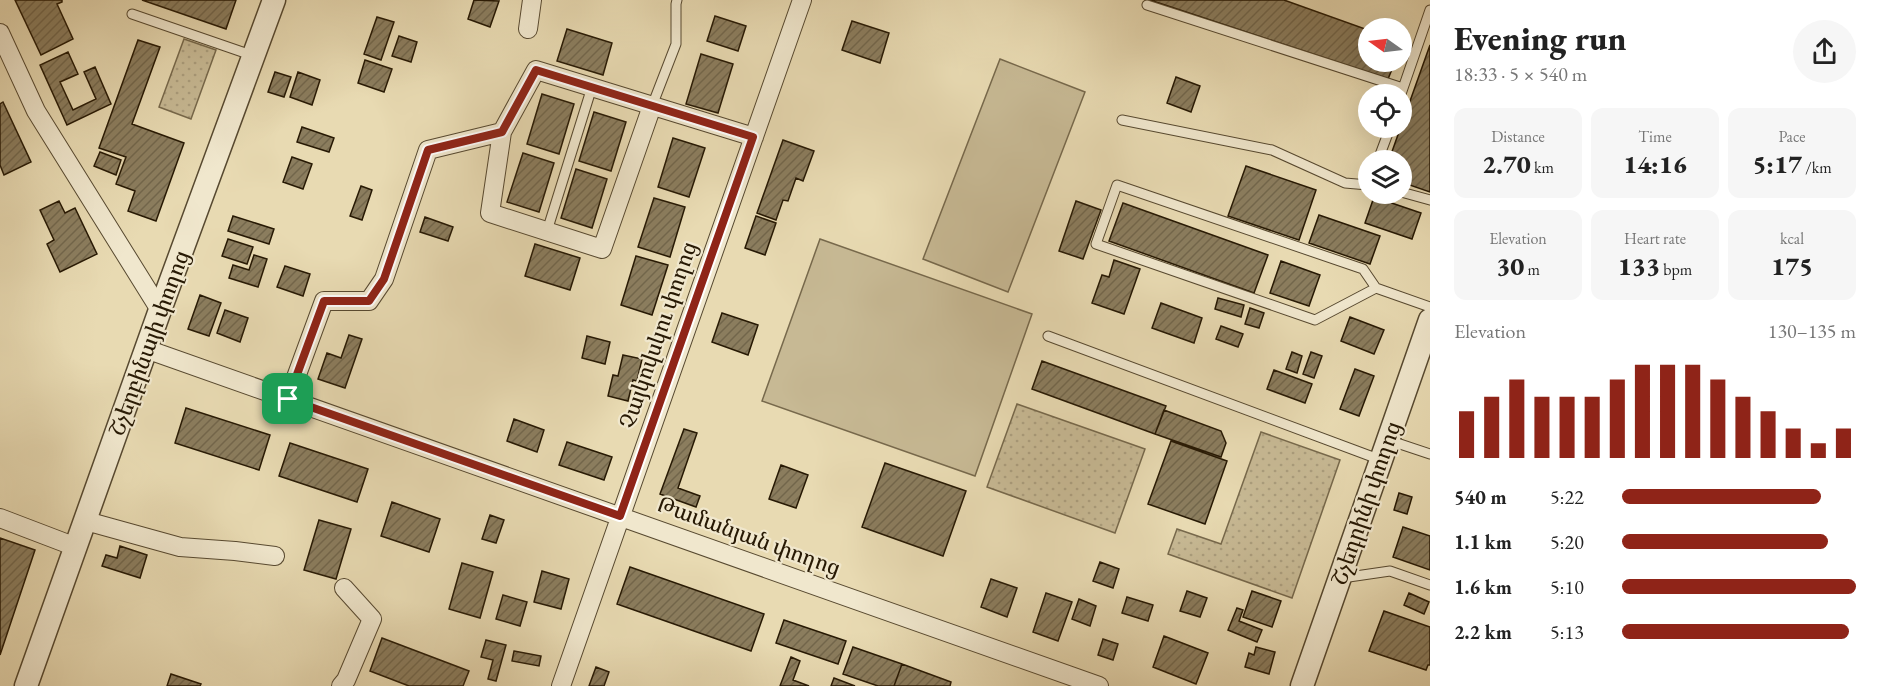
<!DOCTYPE html>
<html lang="en">
<head>
<meta charset="utf-8">
<style>
	:root { --surface:#fff; --page:#f6f6f6; --text:#222; --muted:#767676; --accent:#8f2418 }
	body { margin:0; font-family:"EB Garamond","Noto Serif Armenian",serif; background:var(--page); color:var(--text); height:100vh; display:flex; flex-direction:column; font-size:22px; white-space:nowrap }
	* { box-sizing:border-box; margin:0 }
	p { font-size:20px; color:var(--muted) }
	.icon { flex:none; width:33px; height:33px; fill:none; stroke:currentColor; stroke-width:2; stroke-linecap:round; stroke-linejoin:round }
	.map { position:relative; flex:1; overflow:hidden }
	.drawer { display:flex; flex-direction:column; background:var(--surface); width:450px }
	.drawer>* { flex:none }
	.needle { width:39px; rotate:284deg }
	.controls { position:absolute; left:1358px; top:18px; display:grid; gap:12px }
	.controls a { display:grid; place-items:center; width:54px; height:54px; border-radius:50%; background:var(--surface); box-shadow:0 6px 24px #0002; font-size:30px }
	.pin { position:absolute; display:grid; place-items:center; width:51px; height:51px; color:#fff; margin:-26px; border-radius:12px; box-shadow:0 3px 9px #0006 }
	.round { display:grid; place-items:center; flex:none; width:63px; height:63px; border-radius:32px; background:var(--page) }
	.summary { display:flex; align-items:center; justify-content:space-between; height:102px; padding:0 24px }
	h1 { font-size:33px; font-weight:800; line-height:45px }
	.metrics { display:grid; grid-template-columns:repeat(3,1fr); gap:9px; height:102px; padding:6px 24px }
	.metrics div { display:grid; align-content:center; border-radius:12px; background:var(--page); text-align:center }
	.metrics b { font-size:26px; font-weight:800 }
	.metrics small { font-size:16px; font-weight:400 }
	.metrics p { font-size:16px }
	.chart { height:168px; padding:12px 24px }
	.chart p { display:flex; justify-content:space-between }
	.chart svg { width:100%; height:108px; margin-top:6px; stroke:var(--accent); stroke-width:6 }
	ul { padding:0 24px; list-style:none; font-size:20px }
	li { display:grid; grid-template-columns:96px 72px 1fr; align-items:center; height:45px }
	li i { height:15px; border-radius:8px; background:var(--accent) }
	main { display:flex; flex:1; min-height:0 }
	.map>svg:first-child { display:block }
</style>
</head>
<body>
<main>
<div class="map">
<svg width="1430" height="686" viewBox="0 0 1430 686">
	<defs>
		<pattern id="grass-dots" width="8" height="8" patternUnits="userSpaceOnUse" patternTransform="scale(1.5)"><rect width="8" height="8" fill="#c7b994"/><path d="M2 2h.1M6 6h.1" fill="none" stroke="#ab9e7e" stroke-width="1.8" stroke-linecap="round"/></pattern>
		<pattern id="building-hatch" width="6" height="6" patternUnits="userSpaceOnUse" patternTransform="scale(1.5)"><rect width="6" height="6" fill="#8b7d5e"/><path d="M-1 1l2-2M0 6l6-6M5 7l2-2" fill="none" stroke="#72664b"/></pattern>
	</defs>
	<rect width="100%" height="100%" fill="#e8dab2"/>
	<filter id="stains"><feTurbulence type="fractalNoise" baseFrequency=".00333" numOctaves="4"/><feColorMatrix values="0 0 0 0 .2 0 0 0 0 .09 0 0 0 0 .02 0 0 0 .5 -.17"/></filter>
	<radialGradient id="worn" r=".72"><stop offset=".6" stop-color="#630" stop-opacity="0"/><stop offset="1" stop-color="#630" stop-opacity=".3"/></radialGradient>
	<!-- grass -->
	<path fill="url(#grass-dots)" stroke="#77694c" stroke-width="1.5" d="M184,39L216,50L191,119L159,107Z
		M1017,404L1145,449L1115,533L987,487Z
		M1261,432L1340,460L1292,598L1168,554L1177,529L1221,544Z"/>
	<!-- pitch -->
	<path fill="#c7b994" stroke="#77694c" stroke-width="1.5" d="M1000,59L1085,92L1008,292L923,259Z
		M820,239L1032,314L975,476L762,401Z"/>
	<!-- building -->
	<path fill="url(#building-hatch)" stroke="#271904" stroke-width="1.5" d="M15,0H62V2L57,4L73,39L41,55Z
		M142,0H236L226,29Z
		M474,0L499,1L490,27L468,19Z
		M1150,0H1284L1368,30V62H1395L1388,79Z
		M715,16L746,26L738,51L707,41Z
		M377,17L394,22L381,60L364,54Z
		M852,21L889,33L880,63L842,50Z
		M567,29L612,43L603,75L557,61Z
		M399,36L417,42L411,62L392,56Z
		M138,40L160,47L132,124L184,143L156,221L128,211L135,191L116,184L126,157L99,148Z
		M1430,45V192L1401,182V160H1389Z
		M68,52L78,74L60,82L73,110L96,99L84,72L95,67L111,104L67,125L40,65Z
		M701,54L733,64L718,113L686,104Z
		M365,60L392,69L384,92L358,83Z
		M275,72L291,77L284,97L268,92Z
		M298,72L320,80L312,105L290,97Z
		M1176,77L1200,86L1191,112L1167,103Z
		M542,94L574,104L559,154L527,144Z
		M3,102L31,162L4,175L0,165V104Z
		M594,112L626,122L611,171L579,161Z
		M302,127L334,138L329,152L297,142Z
		M673,138L705,148L689,197L658,187Z
		M783,140L814,151L803,181L796,178L788,201L783,200L776,220L757,213Z
		M100,152L121,160L116,175L94,166Z
		M523,153L554,163L539,212L507,202Z
		M292,157L312,164L303,189L283,182Z
		M1246,166L1316,190L1299,240L1228,216Z
		M576,169L607,179L592,228L561,218Z
		M361,186L372,190L362,220L350,216Z
		M1374,197L1421,213L1412,239L1365,223Z
		M654,198L685,207L670,257L638,247Z
		M59,201L65,213L75,208L97,254L60,272L47,244L54,240L40,210Z
		M1076,201L1101,210L1083,259L1059,251Z
		M1123,203L1268,255L1254,293L1109,241Z
		M1319,215L1380,236L1370,264L1309,243Z
		M233,216L274,229L269,244L228,231Z
		M756,216L776,223L765,255L745,248Z
		M425,217L453,227L448,241L420,232Z
		M228,239L253,247L247,264L222,256Z
		M535,244L580,258L570,290L525,276Z
		M254,255L267,259L258,287L229,278L233,265L249,270Z
		M636,256L668,265L652,315L621,305Z
		M1114,260L1140,269L1124,314L1092,303L1102,275L1109,277Z
		M1281,261L1320,275L1309,306L1270,293Z
		M285,266L310,274L303,296L277,287Z
		M200,295L221,303L209,336L188,329Z
		M1218,298L1244,305L1241,317L1215,309Z
		M1161,303L1202,318L1194,343L1152,328Z
		M1250,308L1264,313L1259,328L1245,324Z
		M225,310L248,318L240,342L217,333Z
		M722,313L758,325L748,355L712,342Z
		M1350,317L1384,330L1374,354L1341,341Z
		M1221,326L1243,334L1238,347L1216,339Z
		M349,335L362,339L345,388L318,379L327,353L341,358Z
		M587,336L610,342L605,364L582,358Z
		M1292,352L1302,356L1297,373L1286,369Z
		M1311,352L1322,356L1314,378L1303,374Z
		M623,355L642,359L637,381L633,380L628,401L608,396L613,375L618,376Z
		M1042,361L1166,406L1155,434L1032,389Z
		M1355,369L1374,376L1359,416L1340,409Z
		M1274,370L1312,384L1305,403L1267,389Z
		M186,408L270,435L259,470L175,443Z
		M1164,410L1221,431L1226,443L1221,457L1155,434Z
		M514,419L544,430L537,452L507,441Z
		M684,429L697,433L678,488L700,496L696,507L660,494Z
		M1171,441L1227,461L1205,524L1148,504Z
		M567,442L612,457L604,480L559,465Z
		M290,443L368,469L357,502L279,476Z
		M885,463L966,491L943,556L862,527Z
		M781,465L808,475L796,508L769,499Z
		M1399,493L1412,497L1407,514L1394,510Z
		M392,502L440,519L429,552L381,536Z
		M490,515L504,520L496,543L482,539Z
		M319,520L351,529L336,579L304,570Z
		M1403,527L1430,536V570L1393,557Z
		M0,538L35,550L0,655Z
		M120,546L147,555L140,578L102,566L106,555L117,558Z
		M1100,562L1119,569L1113,588L1093,581Z
		M462,563L493,572L480,618L449,609Z
		M630,567L764,614L751,651L617,604Z
		M542,571L569,579L561,609L534,602Z
		M991,579L1017,588L1007,617L981,607Z
		M1187,591L1207,598L1200,617L1180,611Z
		M1252,591L1281,601L1272,627L1243,617Z
		M1046,593L1072,602L1058,641L1033,632Z
		M1409,593L1429,602L1424,614L1404,605Z
		M503,595L527,602L520,626L496,619Z
		M1127,597L1153,605L1148,621L1122,613Z
		M1079,599L1096,606L1090,626L1072,619Z
		M1237,608L1243,610L1239,621L1262,630L1257,642L1228,630Z
		M1384,611L1430,627V665H1428L1426,670L1369,651Z
		M784,620L846,641L838,664L776,643Z
		M1164,636L1208,653L1196,684L1153,667Z
		M382,638L469,671L463,686H409L370,671Z
		M1103,639L1118,644L1113,660L1098,655Z
		M486,640L506,645L496,681L488,679L493,660L481,657Z
		M853,647L902,664L894,686H878L843,674Z
		M1256,647L1275,652L1269,674L1245,667L1249,653L1254,655Z
		M514,651L541,656L539,666L512,661Z
		M791,657L800,661L793,680L809,686H780Z
		M902,664L951,682L950,686H894Z
		M596,667L609,672L604,686H589Z
		M171,674L201,684L200,686H167Z
		M834,678L855,686H831Z"/>
	<g fill="none" stroke-linecap="round" stroke-linejoin="round">
		<defs>
			<path id="service" d="M1147,5L1403,88
				M132,14L254,56
				M1401,94L1430,10
				M652,106L676,44V4L677,0
				M1122,120L1272,150L1345,183L1368,185
				M1378,160L1390,128
				M1401,192L1430,200
				M547,231L592,87
				M1376,288L1315,320L1096,244L1117,185L1363,269L1376,288L1430,307
				M1048,336L1381,460
				M1388,440L1430,454
				M1342,578L1390,571L1430,585"/>
			<path id="minor" d="M528,29L532,0
				M0,33L36,111L160,310
				M652,106L602,249L490,213L502,132L536,70L754,137
				M146,349L1099,686
				M288,399L324,301H369L384,279L428,150L502,132
				M0,518L76,547
				M86,521L180,547L235,551L275,556
				M341,686L346,680L372,619L344,588
				M561,686L802,0"/>
			<path id="tertiary" d="M26,686L160,310L274,0
				M1302,686L1430,320"/>
		</defs>
		<!-- service casing -->
		<use href="#service" stroke="#574930" stroke-width="11"/>
		<!-- minor casing -->
		<use href="#minor" stroke="#574930" stroke-width="20"/>
		<!-- tertiary casing -->
		<use href="#tertiary" stroke="#574930" stroke-width="25"/>
		<!-- service -->
		<use href="#service" stroke="#f0e7cd" stroke-width="9"/>
		<!-- minor -->
		<use href="#minor" stroke="#f0e7cd" stroke-width="18"/>
		<!-- tertiary -->
		<use href="#tertiary" stroke="#f0e7cd" stroke-width="22"/>
	</g>
	<g fill="none" stroke-linecap="round" stroke-linejoin="round">
		<defs>
			<path id="route" d="M536,70L753,137L620,516L288,399L324,301H369L384,279L428,150L502,132Z"/>
		</defs>
		<!-- route casing -->
		<use href="#route" stroke="#fff" stroke-width="12"/>
		<!-- route -->
		<use href="#route" stroke="#8f2418" stroke-width="8"/>
	</g>
	<g text-anchor="middle" dominant-baseline="central" stroke-width="4.5" stroke-linejoin="round" paint-order="stroke">
		<!-- street labels -->
		<g font-size="22" fill="#271904" stroke="#f0e7cd">
			<text transform="translate(658 335) rotate(-71)">Չայկովսկու փողոց</text>
			<text transform="translate(149 343) rotate(-70)">Շչերբինայի փողոց</text>
			<text transform="translate(1366 503) rotate(-71)">Շչեդրինի փողոց</text>
			<text transform="translate(749 536) rotate(20)">Թամանյան փողոց</text>
		</g>
	</g>
	<rect width="100%" height="100%" filter="url(#stains)"/>
	<rect width="100%" height="100%" fill="url(#worn)"/>
</svg>
<div class="controls">
<a><svg class="needle" viewBox="-14 -14 28 28"><path d="M0-13l5 13h-10z" fill="#e53935"/><path d="M0 13l5-13h-10z" fill="#767676"/></svg></a>
<a><svg class="icon" aria-label="locate" viewBox="0 0 24 24"><circle cx="12" cy="12" r="6"/><path d="M12 2v4M12 18v4M2 12h4M18 12h4"/></svg></a>
<a><svg class="icon" aria-label="layers" viewBox="0 0 24 24"><path d="M12 4l9 5-9 5-9-5zM3 14l9 5 9-5"/></svg></a>
</div>
<div class="pin" style="left:288px;top:399px;background:#1e9e55"><svg class="icon" aria-label="arrive" viewBox="0 0 24 24"><path d="M6 21V4h12l-3 4 3 4H6"/></svg></div>
</div>
<section class="drawer">
<div class="summary"><div><h1>Evening run</h1><p>18:33 · 5 × 540 m</p></div><a class="round"><svg class="icon" aria-label="share" viewBox="0 0 24 24"><path d="M12 15V3M7 8l5-5 5 5M5 13v7h14v-7"/></svg></a></div>
<div class="metrics">
<div><p>Distance</p><b>2.70<small> km</small></b></div>
<div><p>Time</p><b>14:16</b></div>
<div><p>Pace</p><b>5:17<small> /km</small></b></div>
</div>
<div class="metrics">
<div><p>Elevation</p><b>30<small> m</small></b></div>
<div><p>Heart rate</p><b>133<small> bpm</small></b></div>
<div><p>kcal</p><b>175</b></div>
</div>
<div class="chart"><p><span>Elevation</span>130–135 m</p>
<svg viewBox="0 0 160 44" preserveAspectRatio="none"><path d="M5 44V25M15 44V19M25 44V12M35 44V19M45 44V19M55 44V19M65 44V12M75 44V6M85 44V6M95 44V6M105 44V12M115 44V19M125 44V25M135 44V32M145 44V38M155 44V32"/></svg>
</div>
<ul>
<li><b>540 m</b>5:22<i style="width:85%"></i></li>
<li><b>1.1 km</b>5:20<i style="width:88%"></i></li>
<li><b>1.6 km</b>5:10<i style="width:100%"></i></li>
<li><b>2.2 km</b>5:13<i style="width:97%"></i></li>
</ul>
</section>
</main>
</body>
</html>
